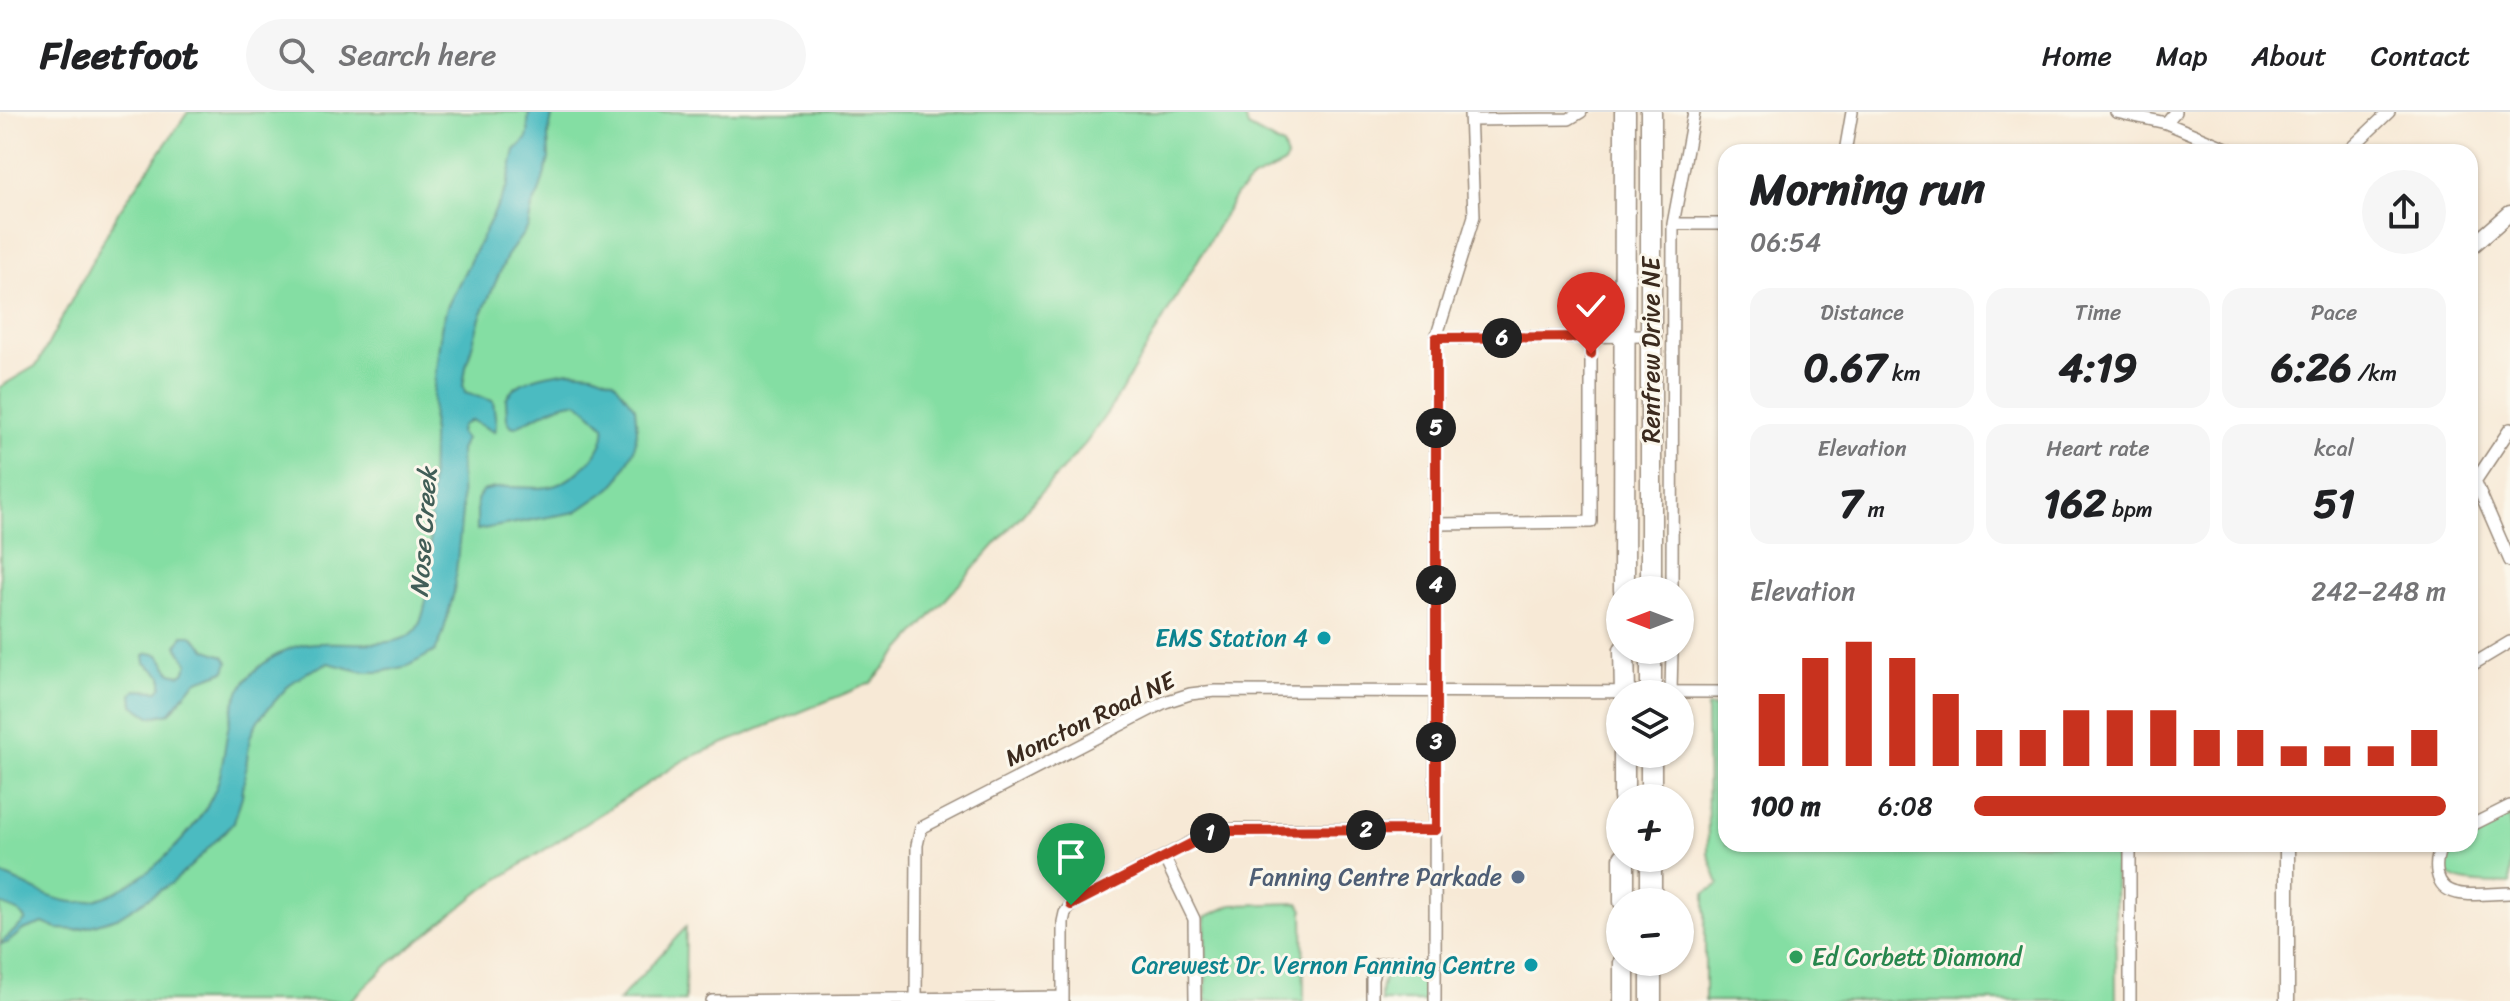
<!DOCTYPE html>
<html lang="en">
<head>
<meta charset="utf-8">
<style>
	:root { --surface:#fff; --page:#f6f6f6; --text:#202124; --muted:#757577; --line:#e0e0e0; --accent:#c8321e }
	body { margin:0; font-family:Sriracha,sans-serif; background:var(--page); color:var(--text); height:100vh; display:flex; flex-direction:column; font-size:30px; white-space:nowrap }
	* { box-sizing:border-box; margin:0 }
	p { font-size:26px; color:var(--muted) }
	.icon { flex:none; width:44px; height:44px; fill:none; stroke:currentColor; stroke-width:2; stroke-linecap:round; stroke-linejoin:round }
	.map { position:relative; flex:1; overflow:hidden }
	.side { position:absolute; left:1718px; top:32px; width:760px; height:708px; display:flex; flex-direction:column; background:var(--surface); border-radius:24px; box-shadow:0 2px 6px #0004 }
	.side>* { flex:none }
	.needle { width:52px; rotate:270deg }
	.controls { position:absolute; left:1606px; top:464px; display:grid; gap:16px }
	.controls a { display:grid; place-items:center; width:88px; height:88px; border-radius:50%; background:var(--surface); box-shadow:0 2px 6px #0004; font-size:40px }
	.pin { position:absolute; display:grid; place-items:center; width:68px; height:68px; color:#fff; margin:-82px -34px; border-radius:50% 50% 50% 0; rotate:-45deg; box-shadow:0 0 8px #0007 }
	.pin .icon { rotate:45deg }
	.km { position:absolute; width:40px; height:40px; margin:-20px; border-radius:50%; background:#222; color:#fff; font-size:22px; line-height:40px; text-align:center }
	.round { display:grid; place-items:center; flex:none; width:84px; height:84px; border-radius:42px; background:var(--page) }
	.headline { display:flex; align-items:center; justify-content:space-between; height:136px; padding:0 32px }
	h1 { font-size:44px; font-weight:700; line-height:60px }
	.metrics { display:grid; grid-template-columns:repeat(3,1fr); gap:12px; height:136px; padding:8px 32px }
	.metrics div { display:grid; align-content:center; border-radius:20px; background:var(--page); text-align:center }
	.metrics b { font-size:40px; font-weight:700 }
	.metrics small { font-size:22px; font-weight:400 }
	.metrics p { font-size:22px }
	.chart { height:224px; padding:16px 32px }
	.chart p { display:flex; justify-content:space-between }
	.chart svg { width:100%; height:144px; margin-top:8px; stroke:var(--accent); stroke-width:6 }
	ul { padding:0 32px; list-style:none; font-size:26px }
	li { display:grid; grid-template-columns:128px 96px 1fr; align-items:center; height:60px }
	li i { height:20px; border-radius:10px; background:var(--accent) }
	header { display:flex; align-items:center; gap:48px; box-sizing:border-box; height:112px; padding:0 40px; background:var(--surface); border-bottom:2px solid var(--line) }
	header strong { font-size:38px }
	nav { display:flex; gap:44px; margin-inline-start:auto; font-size:28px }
	.search { width:560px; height:72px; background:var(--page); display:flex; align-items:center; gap:20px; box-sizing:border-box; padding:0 28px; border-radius:44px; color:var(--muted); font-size:30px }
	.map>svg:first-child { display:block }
</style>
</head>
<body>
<header>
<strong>Fleetfoot</strong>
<div class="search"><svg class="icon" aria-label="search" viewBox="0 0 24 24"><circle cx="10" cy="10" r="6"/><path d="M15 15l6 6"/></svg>Search here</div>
<nav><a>Home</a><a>Map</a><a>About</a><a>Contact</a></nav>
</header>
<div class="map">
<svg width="2510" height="889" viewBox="0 0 2510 889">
	<rect width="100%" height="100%" fill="#fbf7ec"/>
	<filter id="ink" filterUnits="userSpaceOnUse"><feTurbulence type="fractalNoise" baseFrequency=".0125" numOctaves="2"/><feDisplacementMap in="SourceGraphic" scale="16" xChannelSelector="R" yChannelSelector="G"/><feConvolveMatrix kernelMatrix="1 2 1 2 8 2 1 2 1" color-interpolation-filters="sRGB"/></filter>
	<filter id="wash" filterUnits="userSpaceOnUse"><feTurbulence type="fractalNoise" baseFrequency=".006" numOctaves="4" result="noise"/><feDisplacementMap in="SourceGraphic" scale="32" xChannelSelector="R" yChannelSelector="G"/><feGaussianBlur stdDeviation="1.8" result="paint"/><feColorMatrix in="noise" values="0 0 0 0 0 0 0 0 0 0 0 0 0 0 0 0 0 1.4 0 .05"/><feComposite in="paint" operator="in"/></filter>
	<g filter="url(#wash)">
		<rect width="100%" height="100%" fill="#f7e9d6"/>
		<!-- green -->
		<path fill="#84dea3" stroke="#608460" stroke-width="2" d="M188,0H1244L1248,15L1283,34L1287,46L1283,53L1253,67L1236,83L1116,288L1086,331L871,571L686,647L482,778L389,852L350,889H0V275L37,253L119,99Z
			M1707,595L1726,596V732H2115L2116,889H1705V781L1719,772L1708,742Z
			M2510,702V772C2485,771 2423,777 2450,732H2470V721Z
			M1299,791L1303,798L1304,889H1206L1205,805L1232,793Z
			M686,815L685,889H618Z
			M1412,858C1425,867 1425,874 1425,889H1381C1381,862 1385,859 1412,858Z"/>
		<!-- water -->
		<path fill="#4cbbc1" stroke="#447270" stroke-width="2" d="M529,0H553L548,24L549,47L539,81L532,95L528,115L507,144L480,206L466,255L463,274L465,281L493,289L496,312L494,320L471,308L461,314L460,321L465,327L460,338L462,400L454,480L442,525L435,539L408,554L380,560H364L328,551L308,560L290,572L258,608L250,625L242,684L234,710L192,753L172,771L117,806L77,818L57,817L43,811L23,818L7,831L0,832L26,808L18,799L0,792V762C25,770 47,788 73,790C127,794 206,716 219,667C230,627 223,581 263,552C274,544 288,536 301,533C332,525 400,542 417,516C425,504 425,489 429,475L433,283L441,216L447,195L507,75L515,38C536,20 525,24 529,0Z
			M571,259L593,261L614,269L635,296L637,319L634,338L619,367L611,376L576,400L477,418V388L482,379C530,365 547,395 591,348C599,339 606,326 604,314C599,309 580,290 575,290C560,290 530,308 515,315L511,314L507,307L506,287C516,266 550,262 571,259Z
			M183,523H191L207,538L224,544L228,550L225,559L195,570L170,601L151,605L133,593L132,582L136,578L158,579L162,574V564L145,551L144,543L149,541L159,543L171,561L180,563L184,561L188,551L177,534Z"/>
	</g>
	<g filter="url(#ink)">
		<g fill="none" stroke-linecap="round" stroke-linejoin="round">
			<defs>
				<path id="minor" d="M2116,0L2166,11L2236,40
					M1471,8L1569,7L1581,0
					M2166,11L2175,0
					M1845,40L1852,0
					M2347,40L2389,0
					M1673,112H1726
					M1436,226L1649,224
					M2470,357L2510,449
					M2476,368L2510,317
					M1436,412L1591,410V225
					M1672,478L1673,112L1694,0
					M2470,554L2510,530
					M1671,579L1672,538
					M2470,714L2510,694
					M2130,732V889
					M2443,732C2433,749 2433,776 2457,781C2472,785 2494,781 2510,781
					M1164,745L1194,807L1195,889
					M712,889L1063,885
					M916,889L917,733L921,716L1165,590L1190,582L1215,579L1726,580
					M1063,889V810L1065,801L1071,793L1203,724L1216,719L1237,717L1436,718
					M1372,889V867L1376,853L1393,850L1435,849
					M1435,889L1436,226L1474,104L1470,0"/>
				<path id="tertiary" d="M2470,136L2510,101
					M2287,732V889"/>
				<path id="trunk" d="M1624,478L1625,0
					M1651,478V0
					M1624,538L1625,582
					M1651,538V582
					M1651,642V686
					M1624,686V642
					M1651,746V790
					M1624,790V746
					M1624,889V850
					M1651,889V850"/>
			</defs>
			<!-- minor casing -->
			<use href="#minor" stroke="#998a7a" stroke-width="14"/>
			<!-- tertiary casing -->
			<use href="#tertiary" stroke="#998a7a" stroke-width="17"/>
			<!-- trunk casing -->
			<use href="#trunk" stroke="#998a7a" stroke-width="23"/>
			<!-- minor -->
			<use href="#minor" stroke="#fff" stroke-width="11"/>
			<!-- tertiary -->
			<use href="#tertiary" stroke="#fff" stroke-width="14"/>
			<!-- trunk -->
			<use href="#trunk" stroke="#fff" stroke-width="20"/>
		</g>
	</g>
	<g fill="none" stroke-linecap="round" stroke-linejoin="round" filter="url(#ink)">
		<defs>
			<path id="route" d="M1071,793L1216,719L1436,718V226L1591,225V242"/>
		</defs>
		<!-- route casing -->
		<use href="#route" stroke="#fff" stroke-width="16"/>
		<!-- route -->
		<use href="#route" stroke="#c8321e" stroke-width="10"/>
	</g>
	<!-- markers -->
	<g fill="#0f9aa8" stroke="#fbf7ec" stroke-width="3">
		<circle cx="1324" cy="526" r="8"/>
		<circle cx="1531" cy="853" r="8"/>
	</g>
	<circle fill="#5c6f8a" stroke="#fbf7ec" stroke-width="3" cx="1518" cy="765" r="8"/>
	<circle fill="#2e9e5b" stroke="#fbf7ec" stroke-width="3" cx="1796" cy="845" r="8"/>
	<g text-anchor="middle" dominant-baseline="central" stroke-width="6" stroke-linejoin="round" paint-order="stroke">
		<!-- street labels -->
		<g font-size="24" fill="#3b2a1e" stroke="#fbf7ec">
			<text transform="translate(1651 238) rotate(-90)">Renfrew Drive NE</text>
			<text transform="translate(1090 607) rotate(-26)">Moncton Road NE</text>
		</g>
		<!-- culture labels -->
		<g font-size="24" fill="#0d838f" stroke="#fbf7ec" text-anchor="end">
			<text x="1308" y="526">EMS Station 4</text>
			<text x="1515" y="853">Carewest Dr. Vernon Fanning Centre</text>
		</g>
		<!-- service labels -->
		<g font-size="24" fill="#4e5e75" stroke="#fbf7ec" text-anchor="end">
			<text x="1502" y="765">Fanning Centre Parkade</text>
		</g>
		<!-- leisure labels -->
		<g font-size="24" fill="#27864d" stroke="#fbf7ec" text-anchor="start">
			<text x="1812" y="845">Ed Corbett Diamond</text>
		</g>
		<!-- water labels -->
		<g font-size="26" font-style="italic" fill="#415d57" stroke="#fbf7ec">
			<text transform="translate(423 420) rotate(-86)">Nose Creek</text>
		</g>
	</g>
</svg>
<div class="controls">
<a><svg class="needle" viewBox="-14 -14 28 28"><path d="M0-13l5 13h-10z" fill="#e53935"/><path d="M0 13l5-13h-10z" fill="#757577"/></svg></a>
<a><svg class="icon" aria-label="layers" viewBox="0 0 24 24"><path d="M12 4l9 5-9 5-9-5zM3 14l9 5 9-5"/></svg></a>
<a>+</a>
<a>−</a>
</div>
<div class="pin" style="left:1071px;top:793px;background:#1e9e55"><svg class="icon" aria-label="arrive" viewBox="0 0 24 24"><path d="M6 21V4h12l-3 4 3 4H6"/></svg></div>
<div class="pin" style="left:1591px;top:242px;background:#d93025"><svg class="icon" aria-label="check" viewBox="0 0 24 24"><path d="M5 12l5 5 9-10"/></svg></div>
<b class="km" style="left:1210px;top:721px">1</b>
<b class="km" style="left:1366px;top:718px">2</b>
<b class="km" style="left:1436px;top:630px">3</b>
<b class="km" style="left:1436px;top:473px">4</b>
<b class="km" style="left:1436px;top:316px">5</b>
<b class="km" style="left:1502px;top:226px">6</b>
<section class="side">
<div class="headline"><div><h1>Morning run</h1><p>06:54</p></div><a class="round"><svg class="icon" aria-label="share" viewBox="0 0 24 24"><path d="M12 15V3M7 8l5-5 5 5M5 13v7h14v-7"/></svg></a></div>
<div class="metrics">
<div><p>Distance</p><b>0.67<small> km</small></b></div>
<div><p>Time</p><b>4:19</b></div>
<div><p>Pace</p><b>6:26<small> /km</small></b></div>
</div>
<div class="metrics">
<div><p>Elevation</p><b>7<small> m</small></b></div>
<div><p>Heart rate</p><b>162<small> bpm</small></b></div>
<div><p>kcal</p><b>51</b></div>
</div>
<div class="chart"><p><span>Elevation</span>242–248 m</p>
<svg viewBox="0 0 160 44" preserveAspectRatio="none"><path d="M5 44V22M15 44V11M25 44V6M35 44V11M45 44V22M55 44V33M65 44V33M75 44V27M85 44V27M95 44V27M105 44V33M115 44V33M125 44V38M135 44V38M145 44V38M155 44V33"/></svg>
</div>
<ul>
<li><b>100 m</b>6:08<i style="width:100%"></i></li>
</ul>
</section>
</div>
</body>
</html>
